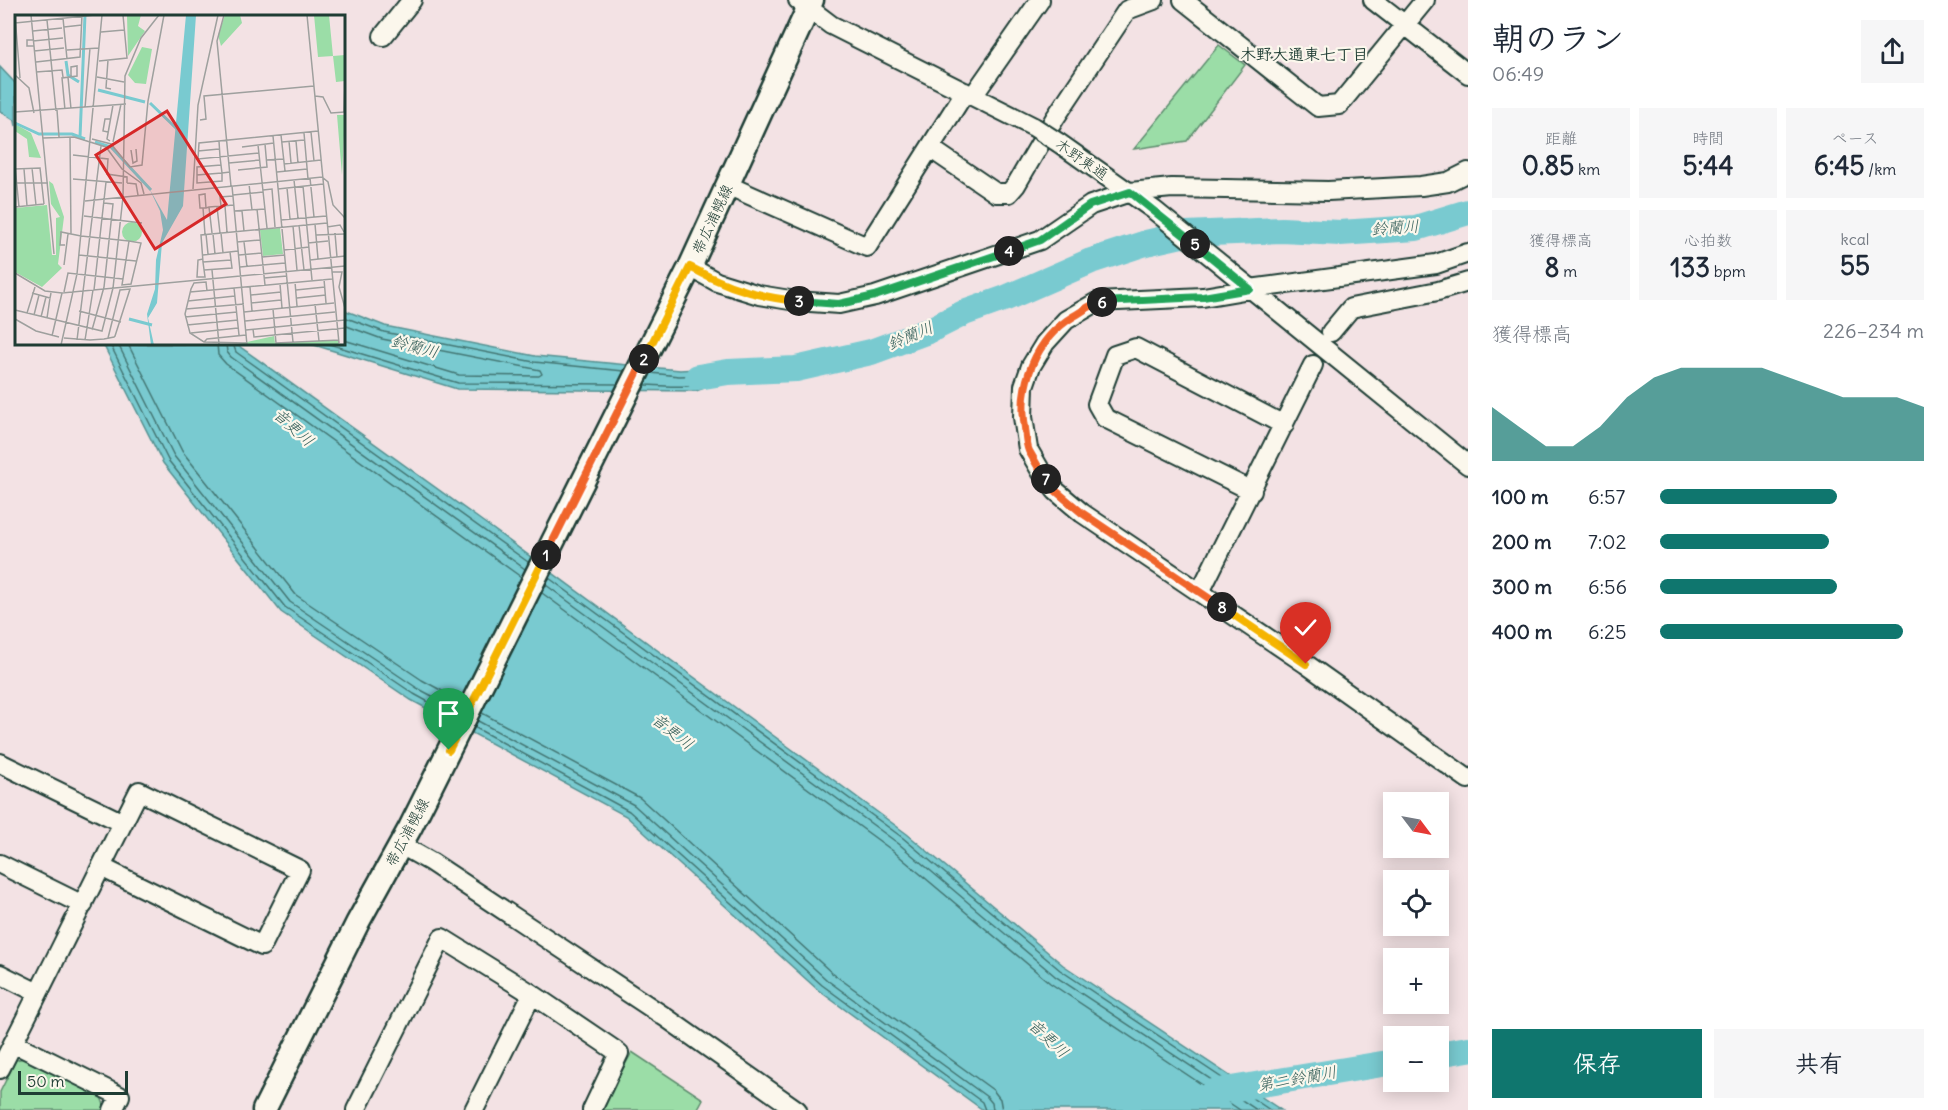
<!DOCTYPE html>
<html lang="ja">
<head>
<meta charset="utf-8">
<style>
	:root { --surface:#fff; --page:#f6f6f7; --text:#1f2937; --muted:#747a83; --accent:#0f766e }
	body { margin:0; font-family:Delius,"Klee One",sans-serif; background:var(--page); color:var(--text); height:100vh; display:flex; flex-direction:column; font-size:22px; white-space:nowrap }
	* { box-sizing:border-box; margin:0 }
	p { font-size:20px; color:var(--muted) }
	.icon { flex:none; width:33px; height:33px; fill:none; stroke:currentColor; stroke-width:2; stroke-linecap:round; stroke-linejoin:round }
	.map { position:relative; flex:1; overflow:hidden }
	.details { display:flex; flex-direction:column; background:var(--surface); width:480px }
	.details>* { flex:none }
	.needle { width:39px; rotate:122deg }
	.buttons { position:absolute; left:1383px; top:792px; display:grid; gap:12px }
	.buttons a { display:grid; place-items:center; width:66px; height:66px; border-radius:0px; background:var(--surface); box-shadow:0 3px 15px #0003; font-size:30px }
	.scale { position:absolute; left:18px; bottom:15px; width:110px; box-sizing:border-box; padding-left:6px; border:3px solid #1f3d34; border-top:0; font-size:16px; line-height:21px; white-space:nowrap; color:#1f3d34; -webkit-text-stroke:4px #fbf7ec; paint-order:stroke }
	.pin { position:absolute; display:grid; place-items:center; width:51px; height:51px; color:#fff; margin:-62px -26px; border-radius:50% 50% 50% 0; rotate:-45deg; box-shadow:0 0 6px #0007 }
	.pin .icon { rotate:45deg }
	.km { position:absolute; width:30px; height:30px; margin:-15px; border-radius:50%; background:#222; color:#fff; font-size:16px; line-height:30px; text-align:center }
	.round { display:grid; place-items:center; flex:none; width:63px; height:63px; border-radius:0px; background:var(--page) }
	.head { display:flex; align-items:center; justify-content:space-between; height:102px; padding:0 24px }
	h1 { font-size:33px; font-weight:700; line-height:45px }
	.metrics { display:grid; grid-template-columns:repeat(3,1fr); gap:9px; height:102px; padding:6px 24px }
	.metrics div { display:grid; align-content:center; border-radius:0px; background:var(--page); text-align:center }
	.metrics b { font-size:26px; font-weight:700 }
	.metrics small { font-size:16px; font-weight:400 }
	.metrics p { font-size:16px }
	.chart { height:168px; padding:12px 24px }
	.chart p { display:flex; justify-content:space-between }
	.chart svg { width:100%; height:108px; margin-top:6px; fill:var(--accent); opacity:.7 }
	.button { display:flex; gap:12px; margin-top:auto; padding:12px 24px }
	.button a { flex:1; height:69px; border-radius:0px; background:var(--accent); color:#fff; font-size:24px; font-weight:700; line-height:69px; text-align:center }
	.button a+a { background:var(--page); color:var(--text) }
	ul { padding:0 24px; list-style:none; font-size:20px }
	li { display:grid; grid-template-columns:96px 72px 1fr; align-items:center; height:45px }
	li i { height:15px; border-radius:8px; background:var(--accent) }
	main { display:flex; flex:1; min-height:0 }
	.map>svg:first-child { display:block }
</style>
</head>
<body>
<main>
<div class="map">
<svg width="1468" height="1110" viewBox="0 0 1468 1110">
	<rect width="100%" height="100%" fill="#f3e2e4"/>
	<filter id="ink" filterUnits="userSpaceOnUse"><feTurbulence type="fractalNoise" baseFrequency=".0167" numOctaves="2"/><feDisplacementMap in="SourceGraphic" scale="12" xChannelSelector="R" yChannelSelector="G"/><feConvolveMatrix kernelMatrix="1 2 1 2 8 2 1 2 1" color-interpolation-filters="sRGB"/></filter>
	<g filter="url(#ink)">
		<!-- green -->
		<path fill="#9bdda7" stroke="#5d8d6e" stroke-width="1.5" d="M1219,45L1245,65L1187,141L1134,149Z
			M632,1052L703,1099L697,1110H601Z
			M24,1058L101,1097L106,1110H0V1092L16,1060Z"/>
		<!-- water -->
		<path fill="#79cad0" stroke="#559292" stroke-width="1.5" d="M0,67L16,84V126L15,121L0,111Z
			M344,310L385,326L535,356L680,370L728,367L736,377L696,391L457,389L311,344H344Z
			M103,344H240L239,346L482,521L907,834L1063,965L1281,1110H983L818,990L626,816L411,700L281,612L163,463Z"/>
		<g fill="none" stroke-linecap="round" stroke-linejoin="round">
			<!-- shore -->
			<path stroke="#437572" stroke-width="1.5" d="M344,317L384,332L534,362L624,371
				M344,325L382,339L540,370L542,374L539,376L459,375L344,340
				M110,344L168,460L285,607L414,694L452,715
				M118,344L174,456L290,602L417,688L455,708
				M128,344L182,451L296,595L422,680L459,700
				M217,344L218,355L226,364L521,577
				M226,344L227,352L231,357L525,569
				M233,344L236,352L528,562
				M329,344L458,383L617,384
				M646,385C665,385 696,391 710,378L708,375L679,376L651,373
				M549,578L903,838L1060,970L1270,1110
				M546,585L899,844L1055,976L1257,1110
				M542,593L893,851L1050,983L1240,1110
				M482,713L640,798L832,973L993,1090L1000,1099L1002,1110
				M478,721L634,805L827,980L987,1097L992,1103L993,1110
				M474,727L629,811L822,985L982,1102L985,1110"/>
			<!-- river -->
			<path stroke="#79cad0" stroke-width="26" d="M698,377L728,372L796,369L871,352L928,331L964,313L1006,298L1091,261L1146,243L1186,234L1282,230L1340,233L1416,228L1468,212
				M1438,1054L1468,1049
				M1213,1092L1394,1062"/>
			<defs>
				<path id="minor" d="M798,0L831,25L1034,127
					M1183,0L1318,107L1339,105L1425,0
					M1373,0L1468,74
					M383,36L412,0
					M973,96L1040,0
					M1059,143L1154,210L1468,465
					M930,148L996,193H1009L1016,185L1055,118L1127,10L1154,0
					M727,185L867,247L965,92
					M1468,253L1436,264L1250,289L1203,297L1097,302L1066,320L1045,343L1031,366L1024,386L1023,417L1028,449L1042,473L1056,491L1082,513L1306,664L1468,779
					M690,267L717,282L759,295L796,301L839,304L875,296L1040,240L1091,205L1130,192L1172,188L1328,191L1421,186L1448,182L1468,172
					M1331,332L1351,308L1438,291L1468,282
					M1252,491L1105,418L1097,404L1115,355L1136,348L1284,425
					M1200,592L1313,365
					M0,763L123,823
					M401,845L431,862L665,1017L797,1110
					M0,864L83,905
					M0,974L38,993
					M532,994L619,1053L592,1110
					M13,1043L120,1096L113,1110
					M0,1069C47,977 92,884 139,791L300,870L262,946L101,867
					M356,1110L442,938L532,994L474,1110"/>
				<path id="major" d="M264,1110L358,922L410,828L690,267L812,0"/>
			</defs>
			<!-- minor casing -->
			<use href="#minor" stroke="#1f3d34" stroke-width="22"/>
			<!-- major casing -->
			<use href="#major" stroke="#1f3d34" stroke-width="27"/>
			<!-- minor -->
			<use href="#minor" stroke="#fbf7ec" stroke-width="18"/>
			<!-- major -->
			<use href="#major" stroke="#fbf7ec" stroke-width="22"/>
			<defs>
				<path id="minor-bridge" d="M1034,127L1059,143"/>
			</defs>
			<!-- minor-bridge casing -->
			<use href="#minor-bridge" stroke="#1f3d34" stroke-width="22" stroke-linecap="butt"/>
			<!-- minor-bridge -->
			<use href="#minor-bridge" stroke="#fbf7ec" stroke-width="18"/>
		</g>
	</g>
	<g fill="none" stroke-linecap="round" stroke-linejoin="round" filter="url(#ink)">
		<defs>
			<path id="split-1" d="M449,750L546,555"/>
			<path id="split-2" d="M546,555L644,359"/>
			<path id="split-3" d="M644,359L690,267C724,286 760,298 799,301"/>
			<path id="split-4" d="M799,301L839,304L875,296L1009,251"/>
			<path id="split-5" d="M1009,251L1040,240L1090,205L1130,192L1195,244"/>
			<path id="split-6" d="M1102,302L1203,297L1250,289L1195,244"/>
			<path id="split-7" d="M1046,479C1040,470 1034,460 1029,451C1026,444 1026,435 1025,428C1018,385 1035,339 1074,316C1083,311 1092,303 1102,302"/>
			<path id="split-8" d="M1046,479L1056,491L1082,513L1222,607"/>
			<path id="split-9" d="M1222,607L1306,664"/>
		</defs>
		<!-- split-1 casing -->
		<use href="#split-1" stroke="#fff" stroke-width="12"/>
		<!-- split-2 casing -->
		<use href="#split-2" stroke="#fff" stroke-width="12"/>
		<!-- split-3 casing -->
		<use href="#split-3" stroke="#fff" stroke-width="12"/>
		<!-- split-4 casing -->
		<use href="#split-4" stroke="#fff" stroke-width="12"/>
		<!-- split-5 casing -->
		<use href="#split-5" stroke="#fff" stroke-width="12"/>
		<!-- split-6 casing -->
		<use href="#split-6" stroke="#fff" stroke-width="12"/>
		<!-- split-7 casing -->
		<use href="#split-7" stroke="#fff" stroke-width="12"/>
		<!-- split-8 casing -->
		<use href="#split-8" stroke="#fff" stroke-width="12"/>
		<!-- split-9 casing -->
		<use href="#split-9" stroke="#fff" stroke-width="12"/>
		<!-- split-1 -->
		<use href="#split-1" stroke="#f5b400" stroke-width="8"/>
		<!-- split-2 -->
		<use href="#split-2" stroke="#f0652b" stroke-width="8"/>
		<!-- split-3 -->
		<use href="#split-3" stroke="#f5b400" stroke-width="8"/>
		<!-- split-4 -->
		<use href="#split-4" stroke="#22a559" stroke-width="8"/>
		<!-- split-5 -->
		<use href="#split-5" stroke="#22a559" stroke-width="8"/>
		<!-- split-6 -->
		<use href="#split-6" stroke="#22a559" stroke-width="8"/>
		<!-- split-7 -->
		<use href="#split-7" stroke="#f0652b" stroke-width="8"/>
		<!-- split-8 -->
		<use href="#split-8" stroke="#f0652b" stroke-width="8"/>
		<!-- split-9 -->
		<use href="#split-9" stroke="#f5b400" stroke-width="8"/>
	</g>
	<g text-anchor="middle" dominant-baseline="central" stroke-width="4.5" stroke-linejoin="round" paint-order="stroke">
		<!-- street labels -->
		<g font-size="15" fill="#1f3d34" stroke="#fbf7ec">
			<text transform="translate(1082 159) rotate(35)">木野東通</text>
			<text transform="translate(712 219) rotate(-65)">帯広浦幌線</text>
			<text transform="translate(407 832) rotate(-62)">帯広浦幌線</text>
		</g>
		<!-- neighbourhood labels -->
		<g font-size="16" font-weight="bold" fill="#1f3d34" stroke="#fbf7ec">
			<text x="1304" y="54">木野大通東七丁目</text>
		</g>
		<!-- water labels -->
		<g font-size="16" font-style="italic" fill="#36605b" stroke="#fbf7ec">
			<text transform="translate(1395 227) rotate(-4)">鈴蘭川</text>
			<text transform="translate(910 335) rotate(-23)">鈴蘭川</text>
			<text transform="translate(415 346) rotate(15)">鈴蘭川</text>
			<text transform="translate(294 427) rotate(42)">音更川</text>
			<text transform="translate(673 731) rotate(38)">音更川</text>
			<text transform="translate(1049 1038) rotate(43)">音更川</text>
			<text transform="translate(1297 1078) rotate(-10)">第二鈴蘭川</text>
		</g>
	</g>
	<!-- overview -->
	<g transform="translate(15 15)">
		<rect width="330" height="330" fill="#f3e2e4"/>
		<path d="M112,0H126L123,11L130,16L113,41ZM210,0H225L227,8L206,31L203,20ZM299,0H314L318,41L330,40V66L321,67L318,41L303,42ZM127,32L137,34L131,69L120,68L113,60ZM322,100H330L327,160ZM0,109L16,118L26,143L14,142L12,124L0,116ZM34,166L38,169L49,202L43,249L47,253L27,272L0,257V193L32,190L37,240H41V203L45,202L36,189ZM107 217a10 10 0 1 1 20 0a10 10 0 1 1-20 0ZM265,213L268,239L248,241L245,215ZM259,321L260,328L323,325L324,330H219Z" fill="#9bdda7"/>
		<path d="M171,0H181L168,191L147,228L142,288L133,303L139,330H136L132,299L140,274L141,245L148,215L145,196L134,173L152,205Z" fill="#79cad0"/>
		<path fill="none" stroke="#79cad0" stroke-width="3" d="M51,46L53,60L64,67M83,75L130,87M135,88L162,114M0,108L24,119H57L70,124M65,122L70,0M80,127L96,132L136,175M114,304L137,310"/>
		<path fill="none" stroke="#9ea09e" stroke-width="1.5" d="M16,0L39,239M209,0L202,26L216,171M292,0L324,328M0,1L5,63M48,3L52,44M32,5L41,96M0,8L80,0M49,12L67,10M18,16L47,13M86,17L109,15M18,25H12V31H19M18,26L48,23M52,35L84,33M19,36L49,33M93,45L91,73L96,74M84,46L112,43L108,0M21,47L65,42L67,0M21,57L47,55L48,62M0,60L14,73L19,98M53,62L56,94M82,62L109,67M300,81L308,82L316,98L330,97M70,93L75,33M42,95L44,122M50,95L47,63L62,61V51L56,52V62M0,97L111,89M329,97L330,68M185,105L191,104L189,81L299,71M93,117L88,116L90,104H96M296,117L299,146M289,118L293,164M266,120L270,156M258,121L278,327M55,122L56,219M28,123L59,122L91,132L107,154L126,168L129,179M77,124L96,129L115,152L127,150L133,86L149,0M95,126L92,124L98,90M204,126L205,142L207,158V166L182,168V160L207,158L215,157M274,126L276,148M281,126L283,148M98,127L106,89M267,127L289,125M243,130L252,213M227,132L259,128M116,135L118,148L122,146L121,134M183,136L204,134M244,138L183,144L184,128L303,116M58,140L93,144L92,159L112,162V168M251,145L269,144M214,148L245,145M269,149L306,145M0,151L4,192M17,153L21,190M0,154L25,153L29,189M9,154L12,191M223,155L252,152L250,129M262,157L292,154M182,160V152L206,150M295,163L299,202M58,164L107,168M279,165L283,203M1,168H33M112,168L121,169L123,180M234,169L237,195M217,171L232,330M288,171L297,265M272,173L275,204M178,174L183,90L203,0M263,174L308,169M248,175L257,174L260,212M218,180L248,177M70,186L307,162L313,167L318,190L330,203M206,191L205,182L218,181M210,191L212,217M0,192L29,189M194,192L197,218M202,192L205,218M188,193L190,219M191,193L190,179L184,180L185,193H191L194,192L219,190M242,194L250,270M219,196L250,194M227,196L229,216M69,201L127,208M266,205L311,201M300,209L303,244M284,210L289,255M278,211L282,255M312,212L325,210L329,217M206,218L208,238M320,218L322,242M191,219L193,239M198,219L200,239M301,220L330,219M222,227L245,225M229,227L232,252M293,228L313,226M50,230H45L46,217L66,221L114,226L126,228L116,269L107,270L114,226M269,235L294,232M64,240L121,246M188,240L223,236M224,240L246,238M247,242L270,240M188,244L183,245L182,262H190L188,247L186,220L312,208M295,245L330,241M188,247L216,245M49,250L53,219M225,252L270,248M189,255L217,253L215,237M197,255L204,329M317,257H327L324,272L330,293M0,258L30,276L47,278L330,251M249,263L272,261M309,264L311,288M280,267L282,291M265,269L267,293M235,272L237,296M219,273L224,320M79,275L91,167M281,275L310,272M192,276L191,267L179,268L176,274L170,299L175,318L189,327L231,328M49,277L53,258L108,264M175,277L317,264M17,278L35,283L36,278M236,280L266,277M282,283L311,280M173,286L220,281M236,288L266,285M300,289L304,326M171,294L229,289M258,294L261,328L324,325M0,295L87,316L98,273L108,182L110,61L126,23L144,0M64,296L106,307M229,297L319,288M12,298L20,272M19,300L24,280M26,302L31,282M170,302L222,297M32,303L35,283M0,304L21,316L44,322M230,306L320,297M172,310L223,305M238,314L239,322L330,313M77,315L89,272L98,189L89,188M231,315L330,305M176,318L223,313M37,321L47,278M49,323L75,325L89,324L99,322L100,321L115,274L105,275L93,323M62,325L86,131M70,325L78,275M189,327L192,324L231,320M46,330L62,259L87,0"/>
		<path fill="#d62828" fill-opacity="0.15" stroke="#d62828" stroke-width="3" d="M152,96L211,189L140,234L81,140Z"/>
		<rect width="330" height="330" fill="none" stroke="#1f3d34" stroke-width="3"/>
	</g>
</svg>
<div class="buttons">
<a><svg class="needle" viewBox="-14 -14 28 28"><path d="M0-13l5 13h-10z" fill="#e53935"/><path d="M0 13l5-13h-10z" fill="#747a83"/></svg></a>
<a><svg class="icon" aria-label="locate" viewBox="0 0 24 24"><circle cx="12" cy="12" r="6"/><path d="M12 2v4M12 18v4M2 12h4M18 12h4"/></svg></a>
<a>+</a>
<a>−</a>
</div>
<div class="scale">50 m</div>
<div class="pin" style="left:449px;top:750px;background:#1e9e55"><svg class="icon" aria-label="arrive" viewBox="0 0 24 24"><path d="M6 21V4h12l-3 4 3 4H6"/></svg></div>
<div class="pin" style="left:1306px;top:664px;background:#d93025"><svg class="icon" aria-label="check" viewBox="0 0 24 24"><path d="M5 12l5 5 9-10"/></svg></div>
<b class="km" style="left:546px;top:555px">1</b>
<b class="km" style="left:644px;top:359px">2</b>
<b class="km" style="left:799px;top:301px">3</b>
<b class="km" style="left:1009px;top:251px">4</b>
<b class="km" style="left:1195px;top:244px">5</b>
<b class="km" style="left:1102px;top:302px">6</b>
<b class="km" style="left:1046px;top:479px">7</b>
<b class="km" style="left:1222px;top:607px">8</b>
</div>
<section class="details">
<div class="head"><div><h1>朝のラン</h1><p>06:49</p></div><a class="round"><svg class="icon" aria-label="share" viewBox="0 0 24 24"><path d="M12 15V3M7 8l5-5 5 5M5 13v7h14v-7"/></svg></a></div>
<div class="metrics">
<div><p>距離</p><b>0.85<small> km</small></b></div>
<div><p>時間</p><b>5:44</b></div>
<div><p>ペース</p><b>6:45<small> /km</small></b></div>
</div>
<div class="metrics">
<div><p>獲得標高</p><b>8<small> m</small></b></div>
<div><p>心拍数</p><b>133<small> bpm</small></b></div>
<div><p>kcal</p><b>55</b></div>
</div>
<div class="chart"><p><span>獲得標高</span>226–234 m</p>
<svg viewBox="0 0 160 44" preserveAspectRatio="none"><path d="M0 44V22L10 30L20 38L30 38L40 30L50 18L60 10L70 6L80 6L90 6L100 6L110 10L120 14L130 18L140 18L150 18L160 22V44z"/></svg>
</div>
<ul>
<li><b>100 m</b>6:57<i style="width:67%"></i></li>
<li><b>200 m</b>7:02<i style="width:64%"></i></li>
<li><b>300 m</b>6:56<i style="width:67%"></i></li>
<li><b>400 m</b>6:25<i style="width:92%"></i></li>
</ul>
<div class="button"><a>保存</a><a>共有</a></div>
</section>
</main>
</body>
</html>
